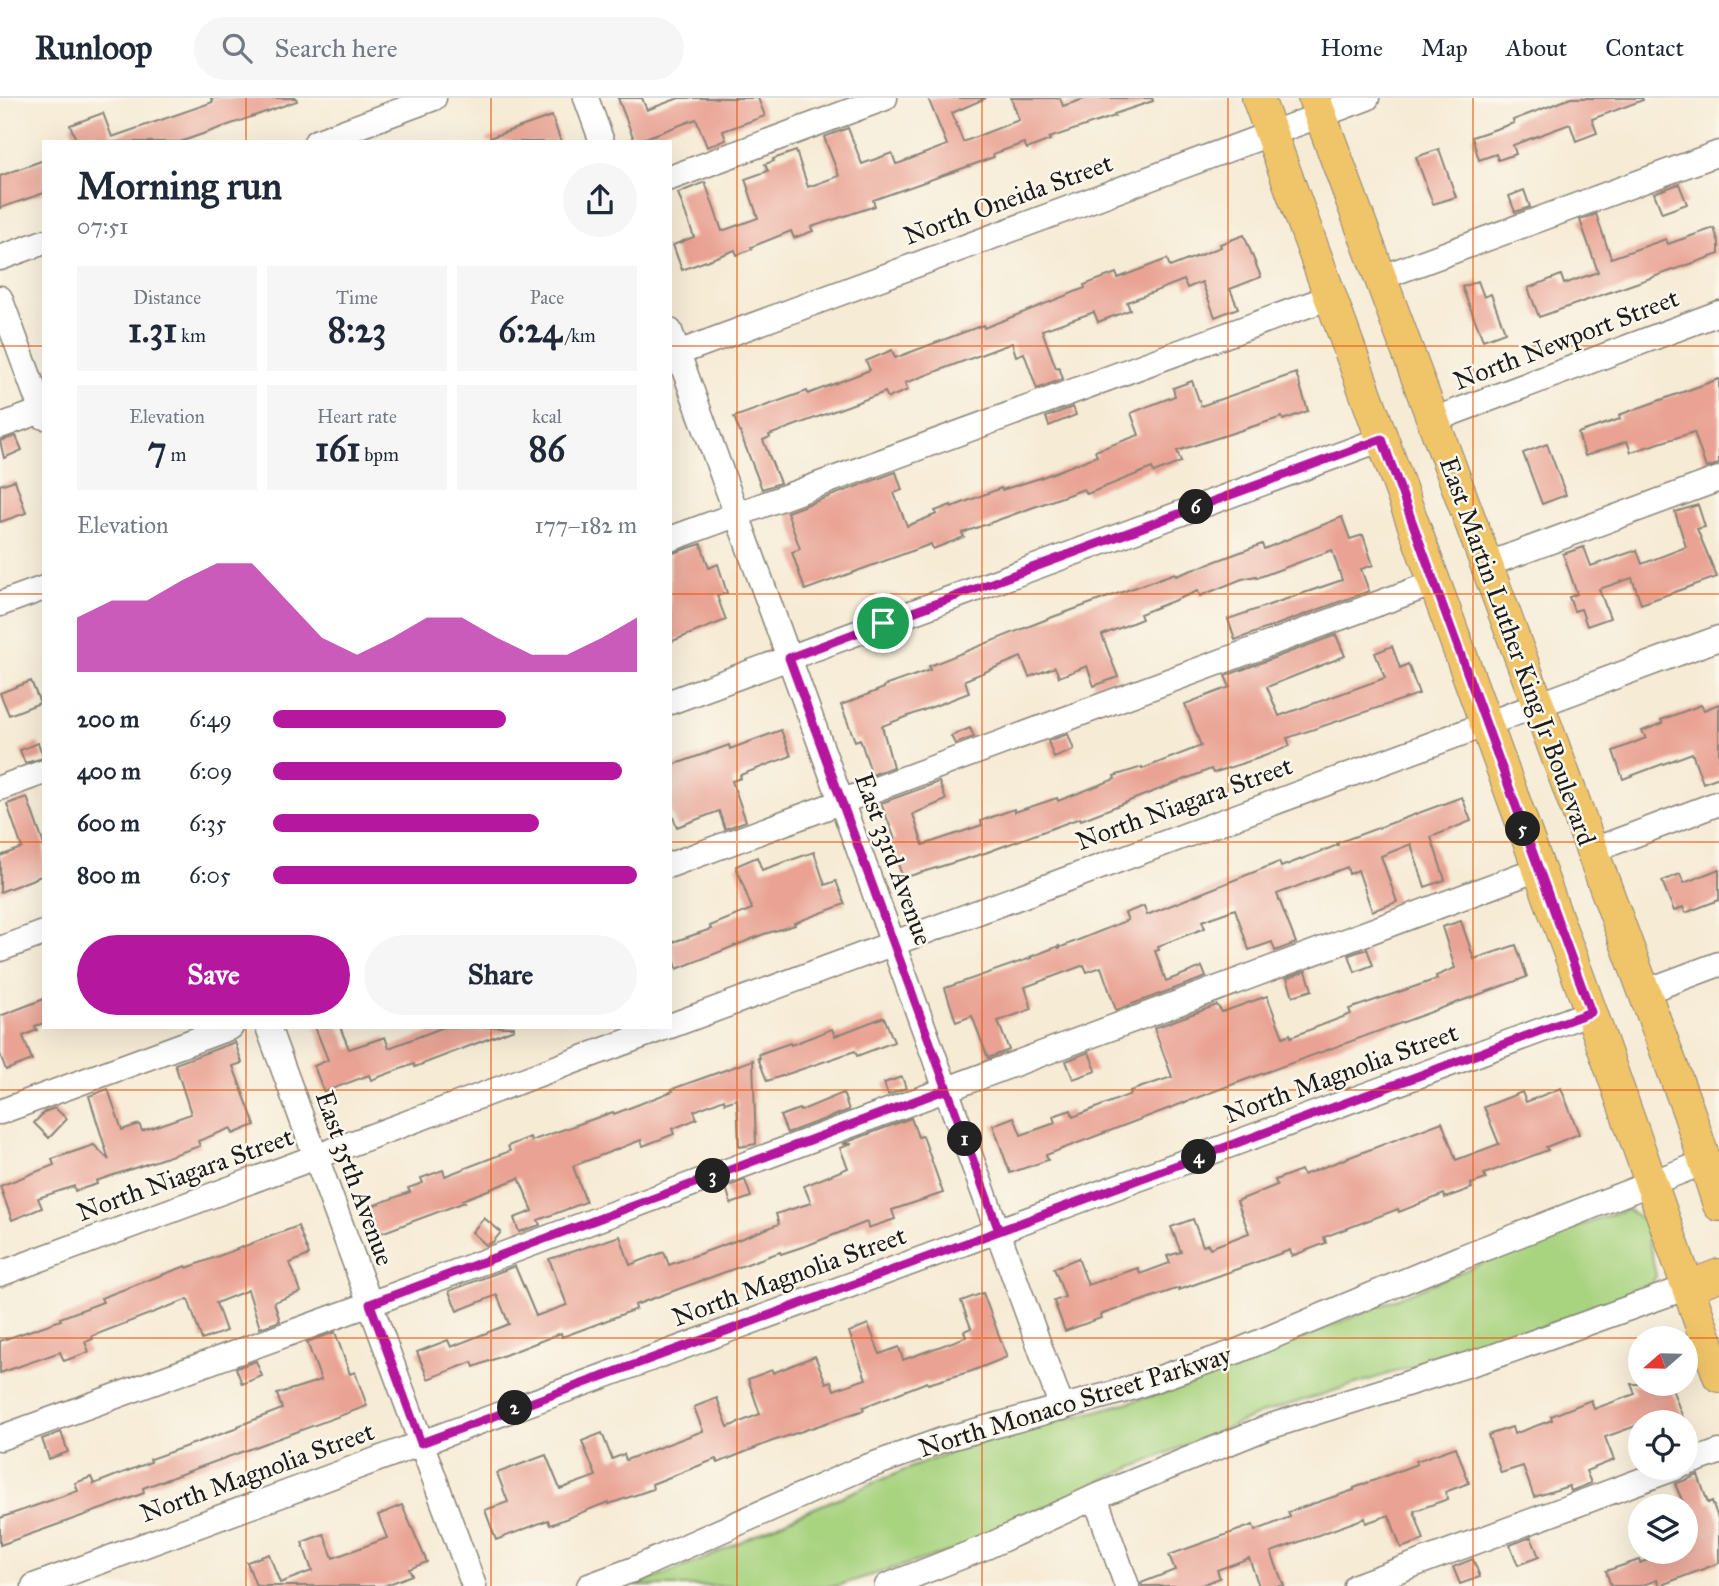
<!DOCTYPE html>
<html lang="en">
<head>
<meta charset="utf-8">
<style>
	:root { --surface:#fff; --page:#f6f6f7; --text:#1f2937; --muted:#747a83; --line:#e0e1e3; --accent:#b5179e }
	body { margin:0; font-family:"IM FELL Great Primer",serif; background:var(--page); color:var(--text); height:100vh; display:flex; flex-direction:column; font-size:26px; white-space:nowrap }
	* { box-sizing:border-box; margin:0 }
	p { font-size:23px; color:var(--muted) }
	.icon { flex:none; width:38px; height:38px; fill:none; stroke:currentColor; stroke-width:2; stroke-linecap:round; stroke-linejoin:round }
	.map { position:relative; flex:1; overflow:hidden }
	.details { position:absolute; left:42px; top:42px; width:630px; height:889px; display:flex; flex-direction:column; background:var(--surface); border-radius:0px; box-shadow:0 7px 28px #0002 }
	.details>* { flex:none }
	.needle { width:46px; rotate:250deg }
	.fabs { position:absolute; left:1628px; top:1228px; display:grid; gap:14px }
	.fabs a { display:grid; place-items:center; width:70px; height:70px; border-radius:50%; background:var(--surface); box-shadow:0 7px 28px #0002; font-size:35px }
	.pin { position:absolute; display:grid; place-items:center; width:60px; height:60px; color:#fff; margin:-30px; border:4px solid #fff; border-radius:50%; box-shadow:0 2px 7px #0007 }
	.km { position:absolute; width:35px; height:35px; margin:-18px; border-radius:50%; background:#222; color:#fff; font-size:19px; line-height:35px; text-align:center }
	.round { display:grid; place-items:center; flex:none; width:74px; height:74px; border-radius:37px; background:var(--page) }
	.overview { display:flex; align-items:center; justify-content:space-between; height:119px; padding:0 35px }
	h1 { font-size:38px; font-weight:800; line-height:52px }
	.metrics { display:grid; grid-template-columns:repeat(3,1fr); gap:10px; height:119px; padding:7px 35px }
	.metrics div { display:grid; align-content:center; border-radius:0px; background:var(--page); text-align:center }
	.metrics b { font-size:35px; font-weight:800 }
	.metrics small { font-size:19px; font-weight:400 }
	.metrics p { font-size:19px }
	.chart { height:196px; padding:14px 35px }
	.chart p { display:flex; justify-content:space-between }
	.chart svg { width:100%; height:126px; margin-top:7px; fill:var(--accent); opacity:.7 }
	.action { display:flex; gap:14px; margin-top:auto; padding:14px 35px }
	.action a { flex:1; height:80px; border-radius:42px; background:var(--accent); color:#fff; font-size:28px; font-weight:800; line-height:80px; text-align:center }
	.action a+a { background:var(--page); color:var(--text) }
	ul { padding:0 35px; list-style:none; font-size:23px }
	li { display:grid; grid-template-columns:112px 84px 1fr; align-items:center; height:52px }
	li i { height:18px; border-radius:9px; background:var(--accent) }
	header { display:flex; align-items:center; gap:42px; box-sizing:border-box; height:98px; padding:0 35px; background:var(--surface); border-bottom:2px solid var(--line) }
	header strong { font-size:33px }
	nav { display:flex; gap:38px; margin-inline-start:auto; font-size:24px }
	.search { width:490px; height:63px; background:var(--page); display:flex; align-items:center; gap:18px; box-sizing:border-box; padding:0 24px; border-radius:38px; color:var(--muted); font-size:26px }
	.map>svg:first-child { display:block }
</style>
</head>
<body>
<header>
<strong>Runloop</strong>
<div class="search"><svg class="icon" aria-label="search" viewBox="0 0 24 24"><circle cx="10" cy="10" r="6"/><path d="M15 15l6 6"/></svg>Search here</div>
<nav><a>Home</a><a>Map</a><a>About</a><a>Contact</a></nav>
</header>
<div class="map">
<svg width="1719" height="1488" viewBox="0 0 1719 1488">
	<rect width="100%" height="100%" fill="#fbf7ec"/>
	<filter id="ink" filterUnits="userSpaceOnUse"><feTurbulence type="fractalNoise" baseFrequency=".0143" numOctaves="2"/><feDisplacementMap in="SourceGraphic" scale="14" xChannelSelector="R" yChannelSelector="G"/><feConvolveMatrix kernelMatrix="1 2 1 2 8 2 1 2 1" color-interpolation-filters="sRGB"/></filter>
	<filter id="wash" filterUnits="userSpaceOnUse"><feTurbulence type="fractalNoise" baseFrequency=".00686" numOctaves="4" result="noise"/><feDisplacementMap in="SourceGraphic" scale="28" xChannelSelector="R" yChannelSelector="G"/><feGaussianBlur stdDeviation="1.57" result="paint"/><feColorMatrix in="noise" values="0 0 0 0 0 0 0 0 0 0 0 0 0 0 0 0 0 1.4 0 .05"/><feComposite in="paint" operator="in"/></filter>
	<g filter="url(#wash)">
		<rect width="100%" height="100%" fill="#f6ebd5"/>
		<!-- green -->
		<path fill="#a8d37f" stroke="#62784e" stroke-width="2" d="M1627,1111L1645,1123L1656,1178L1645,1197L1265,1314L1093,1386L961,1450L836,1488H635L704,1461L800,1416L912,1369L965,1349L1184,1289L1516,1151Z"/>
		<g id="blocks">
			<!-- building -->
			<path fill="#e9a293" d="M211,0H296L297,3L180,44H77L70,27L103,15L112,39L213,4Z
				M618,0H642L647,12L679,0H758L765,18L723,33L726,42L707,49L696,21L635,44Z
				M928,0H986L952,15L963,44L1019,22L1011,0H1060L1063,8L1087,0H1152L1153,3L1114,16L1115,18L1049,40L1050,42L1027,51L1024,45L993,56L994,59L975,66L873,102L875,108L811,129L813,133L794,140L791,133L751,149L752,151L737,157L735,152L682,172L673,147L694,139L678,95L705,84L722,133L758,120L745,81L768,73L765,66L774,63L773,61L796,53L808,89L839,78L824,39L848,30L862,66L892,55L896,66L900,65L947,47Z
				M1571,0H1642L1643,2L1592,21L1597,35L1576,43L1570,26L1513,47L1516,56L1498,62L1496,56L1479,62L1472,39L1514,25L1513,22Z
				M552,18L561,44H487L486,41Z
				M1439,51L1456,99L1433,106L1416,59Z
				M44,62V95L0,110V78Z
				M1679,86L1687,106L1662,115L1654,95Z
				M1524,92L1530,109L1515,114L1509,98Z
				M1596,116L1611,160L1666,141L1668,146L1714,130L1719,145V156L1539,219L1528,190L1561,177L1564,186L1598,174L1580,122Z
				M1244,137L1261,179L1230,191L1238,210L1215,219L1202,184L1187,190L1184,182L1127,204L1130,212L1098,224L1094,214L1042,232L1056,270L1059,269L1063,281L1037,291L1024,255L1016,258L1012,245L905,285L908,292L888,300L885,294L769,337L770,339L763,342L780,385L762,391L734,319L807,293L808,296L870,272L866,263L892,252L895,260L983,227L984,230L1085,190L1084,187L1116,175L1118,180L1167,161L1170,169L1221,149L1220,146Z
				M1478,183L1484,199L1491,196L1505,234L1483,242L1462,189Z
				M1296,275L1308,313L1283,322L1282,319L1177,353L1181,364L1154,375L1152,370L1087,396L1084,391L962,435L964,439L933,451L931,446L805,492L792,454L800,451L787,414L896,374L902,392L894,395L907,428L937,416L935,413L951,407L952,409L1001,390L1002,392L1040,380L1097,358L1095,353L1139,337L1131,315L1175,298L1173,290L1192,283L1201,308Z
				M1719,281V366L1706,370L1694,334L1631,354L1627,343L1585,358L1578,335L1620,321L1619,317Z
				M1073,309L1076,317L1049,328L1046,319Z
				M16,338L22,352L4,360L0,343Z
				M1547,346L1566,397L1542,406L1523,355Z
				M15,382L26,415L0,424V387Z
				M1698,407L1705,429L1697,431L1717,479L1641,506L1632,480L1599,491L1610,520L1587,528L1581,511L1574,513L1569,499L1577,496L1563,456L1584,449L1591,468L1637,452L1642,466L1686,449L1675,414Z
				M1342,419L1350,441L1363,437L1373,467L1361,471L1369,493L1235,542L1228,521L1342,482L1332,452L1257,480L1256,478L1242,481L1200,498L1198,493L1140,516L1142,521L1102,537L1118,579L1094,588L1087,568L1059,579L1055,569L1029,579L1021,559L965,582L969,595L882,628L893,669L872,677L860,641L855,643L841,607L884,590V588L930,572L929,568L1050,520L1175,475L1176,478L1262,446L1264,451Z
				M701,446L709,470L718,466L727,495L717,498L726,522L670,544V456Z
				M1336,537L1345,558L1267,589L1279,618L1385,580L1375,555L1392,548L1400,570L1408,566L1419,596L1287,640L1290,648L1259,660L1213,675L1211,671L1081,722L1080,720L985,755L903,780L890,743L895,741L881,705L939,684L946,702L913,716L923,747L982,727L981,723L1014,711L1015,714L1057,700L1058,703L1115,681L1114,678L1142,669V671L1201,648L1185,606L1230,589L1225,578Z
				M31,583L40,605L9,617L0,595Z
				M1719,606V679L1703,685L1692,655L1623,681L1613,653L1646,640L1642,633L1663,625L1661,622L1701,607L1704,612Z
				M970,630L974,639L955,646L951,638Z
				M781,632L791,658L740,677L741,680L732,683L746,723L725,731L719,713L677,729L670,712V668L729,647L730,651Z
				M1068,636L1074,652L1054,660L1048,643Z
				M38,645L44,660L25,665L20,652Z
				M27,699L44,747V777L0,794V758L22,750L7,706Z
				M1462,699L1471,723L1431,739L1445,782L1425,789L1411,746L1381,758L1397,804L1372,813L1358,772L1349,776L1347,769L1277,796L1296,845L1275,853L1272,844L1249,852L1235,811L1202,823L1205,830L1158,848L1159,852L1155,853L1166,883L1202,869L1206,879L1116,912L1101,869L1087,874L1084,867L1025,889L1032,911L998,923L1009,952L988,960L972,918L956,924L945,890L1031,860L1030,859L1059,848V850L1128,822L1125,815L1144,808L1147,817L1279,764L1281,769L1338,747L1337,745Z
				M814,754L825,787L836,783L845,806L794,825L795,827L764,836L677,871L670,845L711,831L710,828L752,811L736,768L757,759L762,772Z
				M1719,771V802L1685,815L1683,809L1674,813L1662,783L1680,776L1684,785Z
				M1461,823L1474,861L1516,847L1527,879L1212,994L1046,1057L1048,1062L1010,1075L993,1027L1014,1019L1021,1037L1055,1025L1053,1018L1071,1012L1073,1019L1131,996L1130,993L1172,979L1154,930L1217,907L1222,914L1267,898L1283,939L1290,936L1291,939L1351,916L1349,911L1437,881L1436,878L1455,870L1442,829Z
				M1367,851L1373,867L1355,874L1349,857Z
				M1306,873L1312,892L1293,898L1287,880Z
				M44,901V925L35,928L37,932L23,938L32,962L6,972L0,956V918Z
				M884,919L894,944L857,958L855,953L767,983L758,960H760L759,956L790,945L791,947L832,931L835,938Z
				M315,929H340L349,951L385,939L389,950L444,929H514V931L415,969L414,966L371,982L369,977L324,994L314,968L328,962Z
				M235,944L242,965L233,968L255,1027L233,1036L231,1030L198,1043L200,1048L96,1083L97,1086L75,1093L74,1088L38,1100L42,1110L12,1122L0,1088L54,1067L52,1061L94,1047L109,1062L89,998L108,991L122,1032L139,1026L142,1033L191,1016L175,966Z
				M1089,954L1096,973L1073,981L1066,963Z
				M753,962L756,1046L739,1049L737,1001L725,1005L724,1001L694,1013L697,1021L672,1031L674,1036L643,1048L641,1042L573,1068L586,1104L538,1122L540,1127L519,1134L514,1120L533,1113L519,1080L462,1102L465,1104L376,1137L366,1110L410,1094L408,1090L423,1085L421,1080L443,1072L445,1078L510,1053L508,1048L530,1039L531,1043L613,1014L614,1016L673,993L672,991Z
				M902,979L906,990L888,997L884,985Z
				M1561,990L1579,1036L1546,1049L1548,1052L1484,1076L1486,1081L1471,1086L1472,1090L1445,1100L1444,1096L1399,1114L1398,1111L1324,1139L1326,1145L1292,1158L1290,1152L1179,1192V1190L1100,1217L1101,1220L1065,1233L1054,1203L1065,1199L1054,1170L1078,1160L1088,1187L1138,1170L1140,1176L1170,1165L1167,1158L1181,1154L1171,1129L1193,1121L1203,1148L1208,1146L1210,1150L1249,1135L1237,1103L1277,1087L1275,1082L1301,1072L1303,1077L1442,1024L1456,1062L1499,1046L1484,1009L1522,994L1526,1004Z
				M843,995L849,1012L787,1035L780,1018L799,1011L800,1013Z
				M55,1010L67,1021L49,1040L34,1025L44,1014Z
				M911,1020L918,1039L923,1038L943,1095L892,1112L895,1121L868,1130L867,1124L808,1147L781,1156L780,1154L635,1207L636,1211L592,1228L562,1239L561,1235L474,1269L472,1264L428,1281L417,1254L448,1242L451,1249L509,1226L497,1197L457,1213L449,1193L515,1168L536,1218L567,1207L549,1161L620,1138L630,1167L664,1154L669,1167L732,1144L779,1126L776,1116L811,1105L804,1088L848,1070L840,1050L852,1046H842Z
				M745,1082L751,1099L731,1106L726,1089Z
				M484,1120L501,1134L493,1144L486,1147L472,1134Z
				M298,1128L309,1157L290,1165L301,1194L274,1204L280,1223L260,1230L248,1192L216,1205L226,1233L202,1242L188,1201L92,1238L93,1241L85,1244L89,1254L64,1263L60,1254L0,1275V1243L61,1222L60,1220L103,1204L101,1200L159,1178L186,1168L187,1170Z
				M983,1195L1007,1259L972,1273L928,1286L927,1284L863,1309L864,1312L770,1344L718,1365L716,1361L652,1386L653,1391L609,1406L608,1404L550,1427L548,1422L496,1442L485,1412L508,1404L497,1375L546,1357L560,1391L596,1378L582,1343L602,1335L612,1361L624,1356L626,1362L703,1333L694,1309L717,1300L728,1329L760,1316L748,1281L772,1272L773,1275L815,1258L826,1285L831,1283L834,1292L866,1281L849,1234L868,1226L880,1256L899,1249L903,1262L966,1239L964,1233L971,1230L961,1203Z
				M335,1234L350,1276L355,1274L367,1308L143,1390L144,1395L110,1408L0,1447V1420L78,1393L75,1385L91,1379L94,1386L151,1364L150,1361L238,1330V1328L282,1311L277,1296L321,1282L307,1244Z
				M256,1263L262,1278L242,1286L236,1270Z
				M1631,1286H1670L1685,1325H1660L1658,1320L1605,1339L1614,1362L1586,1373L1591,1385L1571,1393L1569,1388L1534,1399L1523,1368L1501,1375L1488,1337L1512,1329L1514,1336L1552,1322L1551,1318L1591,1302L1594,1311L1635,1296Z
				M61,1334L68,1354L49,1361L42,1341Z
				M1456,1349L1469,1385L1445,1394L1448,1401L1414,1413L1424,1442L1401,1450L1389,1417L1366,1425L1365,1420L1271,1454L1284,1488H1259L1249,1460L1217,1472L1220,1480L1199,1488H1142L1141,1485L1175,1472L1169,1457L1253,1427L1255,1433L1290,1419L1288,1414L1354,1392V1390L1417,1366L1416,1363Z
				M1698,1377L1708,1405L1712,1403L1719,1423V1465L1659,1488L1657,1482L1640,1488H1611L1606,1473L1639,1462L1640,1465L1668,1454H1685V1409L1675,1386Z
				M402,1407L427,1464L409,1471L412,1477L384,1488H256L247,1464L269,1456L280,1485L312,1473L302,1444L324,1436L333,1460L387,1440L378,1417Z
				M1531,1439L1539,1459L1518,1467L1510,1447Z
				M1473,1461L1480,1479L1460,1486L1453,1469Z"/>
		</g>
	</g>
	<g filter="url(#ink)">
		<use href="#blocks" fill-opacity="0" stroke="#898478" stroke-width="2"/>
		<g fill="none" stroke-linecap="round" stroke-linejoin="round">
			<defs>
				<path id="minor" d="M586,0L602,44
					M316,44L434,0
					M670,80L885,0
					M0,160L44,144
					M1380,180L1719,55
					M0,200L44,319
					M670,233L1062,1310
					M670,258L1367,0
					M1433,322L1719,215
					M0,328L44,312
					M670,441L1330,199
					M1486,467L1719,381
					M0,506L44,490
					M670,604L1382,341
					M0,690L44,674
					M1591,753L1719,705
					M670,767L1434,485
					M0,851L44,835
					M1644,894L1719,866
					M670,928L1719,540
					M268,929L474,1488
					M0,1014L231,929
					M0,1176L666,929
					M0,1340L370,1206L1538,771
					M1685,1366L1719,1354
					M1095,1399L1127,1488
					M34,1488L1591,914
					M589,1488L632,1472L858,1372L942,1342L1122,1293L1238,1253L1460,1160L1705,1064
					M887,1488L986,1449L1095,1399L1268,1329L1489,1260L1688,1189
					M1356,1488L1675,1370"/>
				<path id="major" d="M1258,0L1591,914L1719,1278
					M1314,0L1689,1015L1719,1107
					M1688,1189L1719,1177"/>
			</defs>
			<!-- minor casing -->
			<use href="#minor" stroke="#898478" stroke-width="27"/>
			<!-- major casing -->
			<use href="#major" stroke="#898478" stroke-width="34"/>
			<!-- minor -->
			<use href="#minor" stroke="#fff" stroke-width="24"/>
			<!-- major -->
			<use href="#major" stroke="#f0c469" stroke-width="32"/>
		</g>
	</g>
	<g fill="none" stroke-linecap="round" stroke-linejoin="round" filter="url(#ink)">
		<defs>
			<path id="route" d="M883,525L789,560L999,1133L421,1345L370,1206L947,991L999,1133L1591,914L1382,341L883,525"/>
		</defs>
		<!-- route casing -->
		<use href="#route" stroke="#fff" stroke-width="14"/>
		<!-- route -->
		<use href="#route" stroke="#b5179e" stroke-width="9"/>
	</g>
	<!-- grid -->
	<path fill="none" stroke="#e8590c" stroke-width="2" stroke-opacity="0.55" d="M246,0V44M491,0V44M737,0V1488M982,0V1488M1228,0V1488M1473,0V1488M0,248H44M670,248H1719M0,496H44M670,496H1719M0,744H44M670,744H1719M246,929V1488M491,929V1488M0,992H1719M0,1240H1719"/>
	<g text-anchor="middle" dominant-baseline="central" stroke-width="5" stroke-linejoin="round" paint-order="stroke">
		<!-- street labels -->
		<g font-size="26" fill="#1c1c1c" stroke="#fbf7ec">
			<text transform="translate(1008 101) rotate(-20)">North Oneida Street</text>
			<text transform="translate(1566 241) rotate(-21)">North Newport Street</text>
			<text transform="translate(1518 553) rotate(70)">East Martin Luther King Jr Boulevard</text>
			<text transform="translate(1184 705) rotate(-20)">North Niagara Street</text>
			<text transform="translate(894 761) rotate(70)">East 33rd Avenue</text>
			<text transform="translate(1341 975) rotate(-20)">North Magnolia Street</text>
			<text transform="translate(185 1076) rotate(-20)">North Niagara Street</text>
			<text transform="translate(355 1080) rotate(70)">East 35th Avenue</text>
			<text transform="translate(789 1178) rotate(-20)">North Magnolia Street</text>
			<text transform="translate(1075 1303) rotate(-17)">North Monaco Street Parkway</text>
			<text transform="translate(257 1374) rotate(-20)">North Magnolia Street</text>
		</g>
	</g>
</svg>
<div class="fabs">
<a><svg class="needle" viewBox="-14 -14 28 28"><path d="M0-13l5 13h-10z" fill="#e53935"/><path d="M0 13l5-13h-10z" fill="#747a83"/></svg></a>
<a><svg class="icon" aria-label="locate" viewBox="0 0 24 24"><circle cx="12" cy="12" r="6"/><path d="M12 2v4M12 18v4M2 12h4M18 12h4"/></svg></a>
<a><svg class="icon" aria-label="layers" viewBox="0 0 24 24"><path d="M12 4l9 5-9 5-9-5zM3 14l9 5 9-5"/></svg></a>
</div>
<div class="pin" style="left:883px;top:525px;background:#1e9e55"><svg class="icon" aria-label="arrive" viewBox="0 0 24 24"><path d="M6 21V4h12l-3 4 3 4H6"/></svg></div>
<b class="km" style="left:965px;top:1041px">1</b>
<b class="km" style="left:515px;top:1310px">2</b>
<b class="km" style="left:713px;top:1078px">3</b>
<b class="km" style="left:1199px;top:1059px">4</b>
<b class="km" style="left:1523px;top:731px">5</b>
<b class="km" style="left:1196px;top:409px">6</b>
<section class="details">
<div class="overview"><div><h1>Morning run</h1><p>07:51</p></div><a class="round"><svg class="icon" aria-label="share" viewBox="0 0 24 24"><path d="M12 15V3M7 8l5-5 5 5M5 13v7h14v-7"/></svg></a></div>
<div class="metrics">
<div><p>Distance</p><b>1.31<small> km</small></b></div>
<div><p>Time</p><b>8:23</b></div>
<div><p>Pace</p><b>6:24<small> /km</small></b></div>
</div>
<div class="metrics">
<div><p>Elevation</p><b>7<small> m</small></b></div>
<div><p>Heart rate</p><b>161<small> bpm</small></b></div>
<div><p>kcal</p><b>86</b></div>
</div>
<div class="chart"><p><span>Elevation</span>177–182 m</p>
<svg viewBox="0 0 160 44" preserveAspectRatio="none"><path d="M0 44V25L10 19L20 19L30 12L40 6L50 6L60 19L70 32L80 38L90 32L100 25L110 25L120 32L130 38L140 38L150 32L160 25V44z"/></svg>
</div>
<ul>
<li><b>200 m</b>6:49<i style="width:64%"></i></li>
<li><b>400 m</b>6:09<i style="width:96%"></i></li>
<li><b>600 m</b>6:35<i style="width:73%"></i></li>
<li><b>800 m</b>6:05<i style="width:100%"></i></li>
</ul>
<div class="action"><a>Save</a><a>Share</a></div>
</section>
</div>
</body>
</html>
